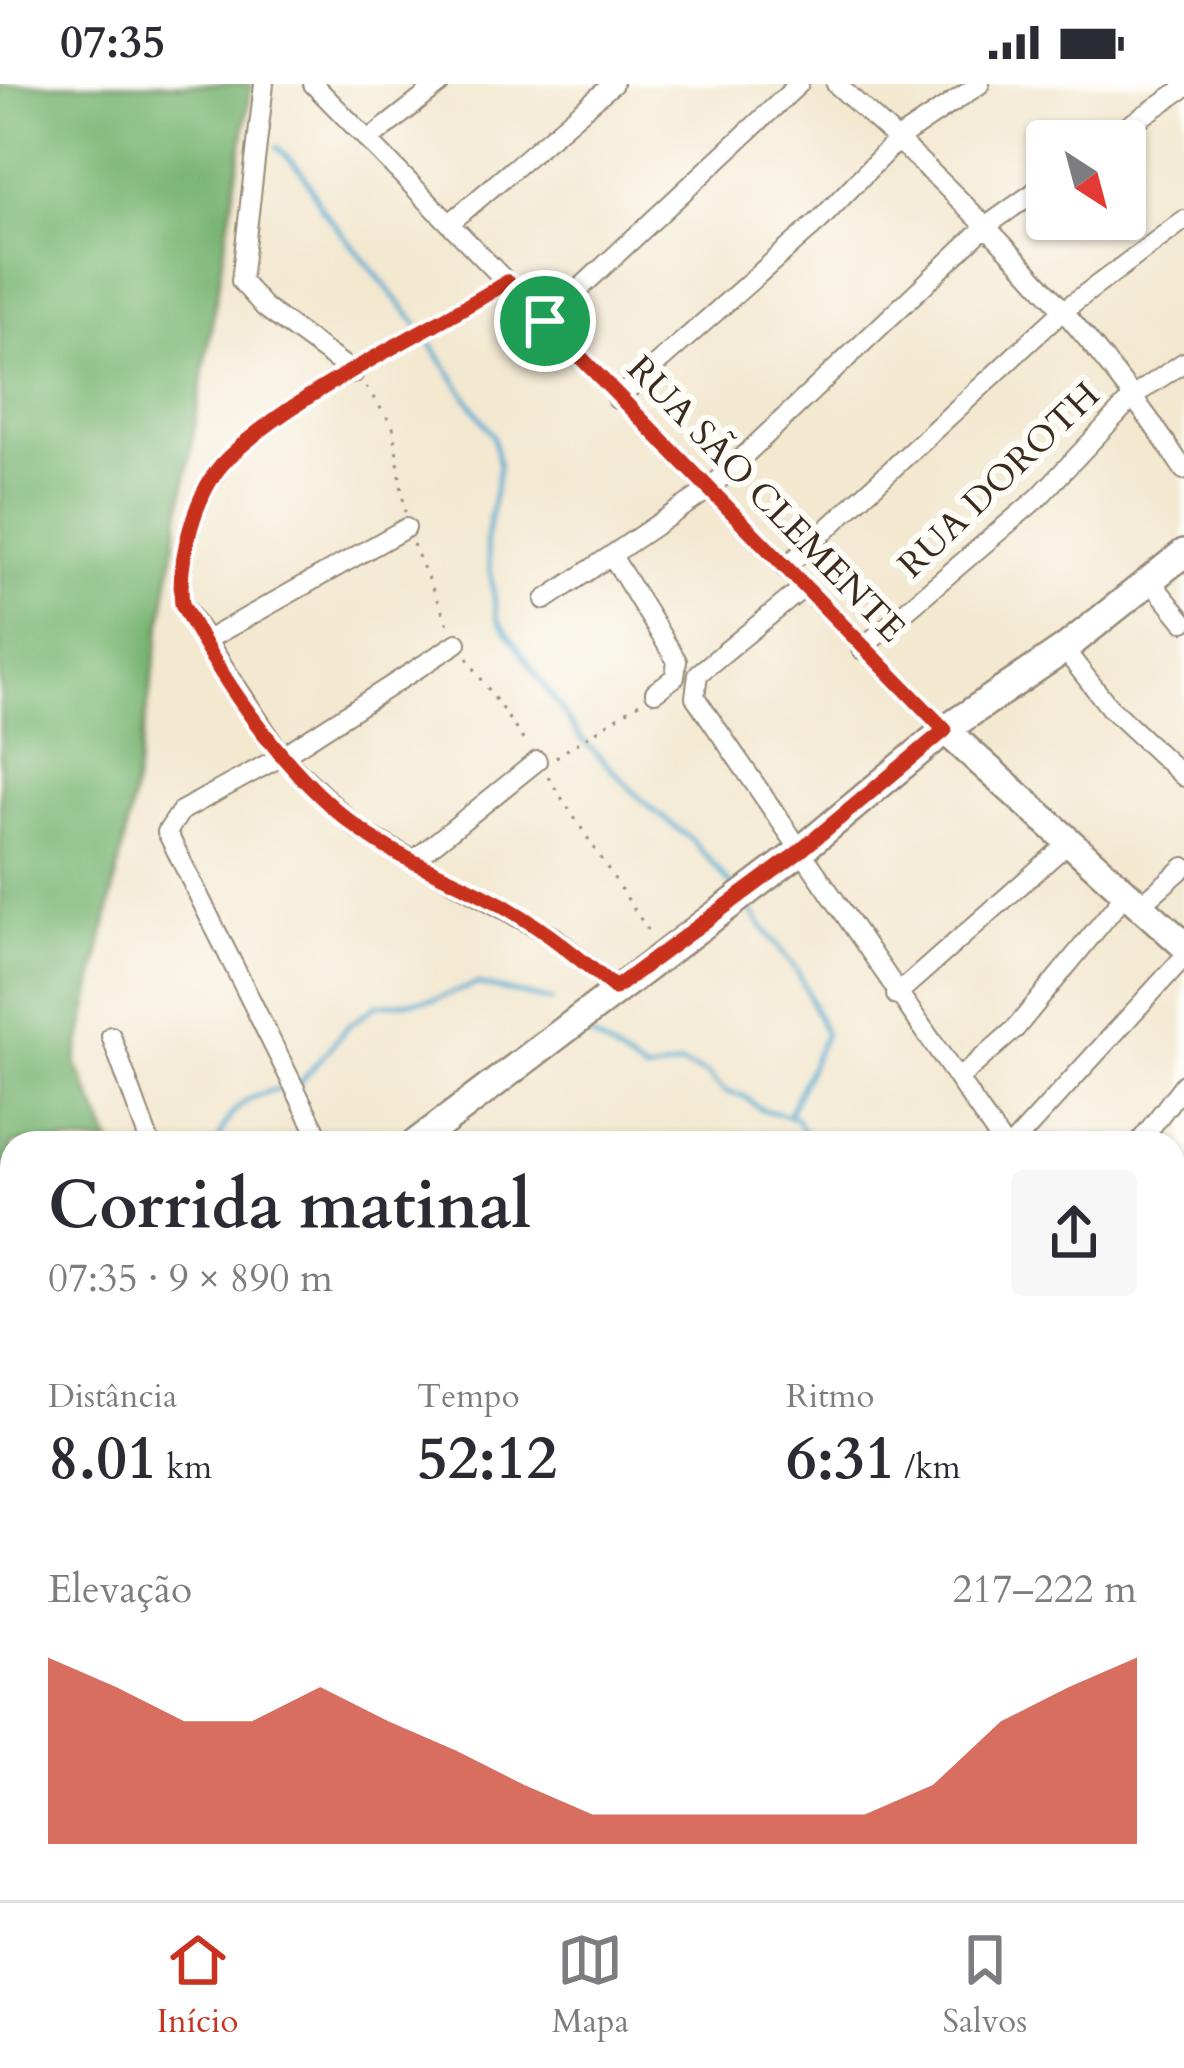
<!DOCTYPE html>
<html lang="pt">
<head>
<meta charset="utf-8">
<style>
	:root { --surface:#fff; --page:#f7f7f7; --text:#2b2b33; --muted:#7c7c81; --line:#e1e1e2; --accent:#c8321e }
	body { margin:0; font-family:Cardo,serif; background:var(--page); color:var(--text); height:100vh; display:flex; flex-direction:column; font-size:45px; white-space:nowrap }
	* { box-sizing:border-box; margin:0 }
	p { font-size:39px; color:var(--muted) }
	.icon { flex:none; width:66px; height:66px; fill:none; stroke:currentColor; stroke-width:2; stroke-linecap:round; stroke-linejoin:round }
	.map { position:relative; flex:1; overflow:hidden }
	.panel { position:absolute; left:0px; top:1047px; width:1185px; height:771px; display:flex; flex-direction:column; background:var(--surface); border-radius:36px 36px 0 0; box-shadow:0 3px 9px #0004 }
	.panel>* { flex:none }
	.needle { width:78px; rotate:144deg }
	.buttons { position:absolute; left:1026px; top:36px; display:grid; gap:24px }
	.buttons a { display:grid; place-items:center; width:120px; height:120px; border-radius:12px; background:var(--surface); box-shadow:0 3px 9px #0004; font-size:60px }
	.pin { position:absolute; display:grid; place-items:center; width:102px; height:102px; color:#fff; margin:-51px; border:6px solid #fff; border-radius:50%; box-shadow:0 3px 12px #0007 }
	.round { display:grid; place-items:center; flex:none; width:126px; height:126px; border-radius:12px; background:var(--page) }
	.head { display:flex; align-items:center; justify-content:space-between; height:204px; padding:0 48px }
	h1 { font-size:66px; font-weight:700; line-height:90px }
	.stats { display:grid; grid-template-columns:repeat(3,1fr); gap:18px; height:204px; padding:12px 48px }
	.stats div { display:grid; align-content:center }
	.stats b { font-size:60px; font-weight:700 }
	.stats small { font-size:33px; font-weight:400 }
	.stats p { font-size:33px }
	.chart { height:336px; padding:24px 48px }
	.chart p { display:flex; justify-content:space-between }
	.chart svg { width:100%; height:216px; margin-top:12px; fill:var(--accent); opacity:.7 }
	.status { display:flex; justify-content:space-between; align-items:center; height:84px; padding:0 60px; background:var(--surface); direction:ltr }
	.status svg { height:33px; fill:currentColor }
	.tab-bar { display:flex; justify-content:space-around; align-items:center; height:168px; border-top:3px solid var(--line); background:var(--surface); font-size:33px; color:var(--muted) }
	.tab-bar a { display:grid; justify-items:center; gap:6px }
	.tab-bar .active { color:var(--accent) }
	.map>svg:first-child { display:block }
</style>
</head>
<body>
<div class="status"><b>07:35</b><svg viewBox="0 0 49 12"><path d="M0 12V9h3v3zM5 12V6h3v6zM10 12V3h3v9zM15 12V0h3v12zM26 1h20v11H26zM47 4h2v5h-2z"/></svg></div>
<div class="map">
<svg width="1184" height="1816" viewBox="0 0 1184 1816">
	<rect width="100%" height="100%" fill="#fdfcf7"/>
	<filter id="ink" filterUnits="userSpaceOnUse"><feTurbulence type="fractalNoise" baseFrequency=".00833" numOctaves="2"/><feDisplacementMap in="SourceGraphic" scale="24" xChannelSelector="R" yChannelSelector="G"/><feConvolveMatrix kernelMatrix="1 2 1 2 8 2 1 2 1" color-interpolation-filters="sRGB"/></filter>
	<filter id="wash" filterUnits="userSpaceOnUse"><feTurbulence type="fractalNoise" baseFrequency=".004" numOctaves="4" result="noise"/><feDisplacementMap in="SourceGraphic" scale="48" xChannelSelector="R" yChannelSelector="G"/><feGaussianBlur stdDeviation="2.7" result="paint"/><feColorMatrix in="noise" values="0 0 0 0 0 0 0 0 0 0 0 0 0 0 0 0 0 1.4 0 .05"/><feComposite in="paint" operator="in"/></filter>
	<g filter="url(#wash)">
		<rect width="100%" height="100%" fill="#f3e8d0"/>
		<!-- forest -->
		<path fill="#7ab574" stroke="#5a7049" stroke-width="3" d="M0,0H252L129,734L76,979L111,1059H12V1354L0,1364Z"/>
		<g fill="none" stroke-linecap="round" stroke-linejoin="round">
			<!-- stream -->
			<path stroke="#4fa8cd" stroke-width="4.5" d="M277,63L302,87L322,125L418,241
				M424,250L493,352L499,382L486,457L497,534L580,653L646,720L692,756L735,805
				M745,819L799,890L825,950L788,1032
				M582,946L645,989L681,981L707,990L725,1008L744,1012L760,1025L796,1034L810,1059
				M298,1001L348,942L377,921L436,915L477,900L552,917
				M218,1059C227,1025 252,1007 287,1004
				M0,1119L12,1116
				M1173,1165L1184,1167"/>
		</g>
	</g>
	<g filter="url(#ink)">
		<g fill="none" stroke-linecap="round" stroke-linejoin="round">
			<defs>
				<path id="minor" d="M264,0L241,197L265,224L354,289
					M313,0L945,646
					M836,0C966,116 1089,240 1184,386
					M370,55L440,0
					M1106,57L1184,4
					M450,139L613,0
					M507,198C422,251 298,306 227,375C196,405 177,476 182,519L282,672L359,746L554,853L615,904
					M545,237L799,0
					M617,315L820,136L898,55L980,0
					M612,472L677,577L675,593L655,608
					M785,484L1065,225L1184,136
					M1149,495L1184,538
					M803,504L698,590L695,613L1002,1059
					M545,516L708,406L985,143L1047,99
					M203,558L406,444
					M861,565L1039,413L1135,311L1184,278
					M1064,565L1110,624L1184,693
					M414,776L537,677
					M1142,820L1184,783
					M896,911L1067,760
					M111,952L150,1059
					M958,995L1015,945L1127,808
					M322,1059L167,748L181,727L282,672L457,559
					M1014,1059L1184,873
					M1139,1059L1184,1000
					M1173,1362L1184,1354
					M1173,1493L1184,1485
					M1173,1639L1184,1631
					M1173,1674L1184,1689
					M0,1742L12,1733
					M1173,1801L1183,1816
					M147,1816L160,1806
					M423,1816L437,1806
					M594,1816L597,1806
					M855,1816L863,1806
					M1106,1816L1119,1806"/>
				<path id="secondary" d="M945,646L1184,861
					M416,1059L799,768L945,646L1064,565L1184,469
					M0,1386L12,1377"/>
			</defs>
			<!-- minor casing -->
			<use href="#minor" stroke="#978977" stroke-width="22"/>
			<!-- secondary casing -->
			<use href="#secondary" stroke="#978977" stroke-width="32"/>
			<!-- path -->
			<path stroke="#978977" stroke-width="3" stroke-dasharray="3 9" stroke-linecap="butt" d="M366,303L393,342L405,428
				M413,460L450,545
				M467,574L526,660
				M556,673L644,616
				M548,693L651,851"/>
			<!-- minor -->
			<use href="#minor" stroke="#fff" stroke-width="18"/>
			<!-- secondary -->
			<use href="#secondary" stroke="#fff" stroke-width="27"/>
		</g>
	</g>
	<g fill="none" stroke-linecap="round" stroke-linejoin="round" filter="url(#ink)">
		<defs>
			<path id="route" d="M507,198L945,646L799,768L615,904C574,870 535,837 487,813C450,793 407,778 372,754C291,699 227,606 182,520C177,476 196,405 227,375C294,309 424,250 507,198Z"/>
		</defs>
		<!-- route casing -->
		<use href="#route" stroke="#fff" stroke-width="24"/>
		<!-- route -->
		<use href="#route" stroke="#c8321e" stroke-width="15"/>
	</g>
	<g text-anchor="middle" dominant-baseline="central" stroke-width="12" stroke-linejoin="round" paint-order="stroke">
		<!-- street labels -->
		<g font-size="36" fill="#3b2a1e" stroke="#fdfcf7">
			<text transform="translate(999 396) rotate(-44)">RUA DOROTH</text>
			<text transform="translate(766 415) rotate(46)">RUA SÃO CLEMENTE</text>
		</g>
	</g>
</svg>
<div class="buttons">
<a><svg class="needle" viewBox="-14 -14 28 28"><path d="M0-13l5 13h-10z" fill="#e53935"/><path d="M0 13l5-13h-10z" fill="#7c7c81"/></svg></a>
</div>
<div class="pin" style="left:545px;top:237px;background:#1e9e55"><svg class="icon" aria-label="arrive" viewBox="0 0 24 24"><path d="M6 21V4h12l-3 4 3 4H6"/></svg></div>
<section class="panel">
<div class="head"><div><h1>Corrida matinal</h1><p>07:35 · 9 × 890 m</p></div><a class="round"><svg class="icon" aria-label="share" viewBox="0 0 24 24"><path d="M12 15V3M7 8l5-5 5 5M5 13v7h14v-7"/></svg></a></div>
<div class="stats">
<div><p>Distância</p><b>8.01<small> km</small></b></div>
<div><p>Tempo</p><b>52:12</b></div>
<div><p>Ritmo</p><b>6:31<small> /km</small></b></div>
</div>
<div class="chart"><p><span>Elevação</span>217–222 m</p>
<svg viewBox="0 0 160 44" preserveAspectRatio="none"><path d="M0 44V6L10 12L20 19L30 19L40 12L50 19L60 25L70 32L80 38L90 38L100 38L110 38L120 38L130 32L140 19L150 12L160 6V44z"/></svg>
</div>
</section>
</div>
<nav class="tab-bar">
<a class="active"><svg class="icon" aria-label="home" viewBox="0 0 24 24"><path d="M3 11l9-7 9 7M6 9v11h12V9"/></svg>Início</a>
<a><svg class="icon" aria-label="map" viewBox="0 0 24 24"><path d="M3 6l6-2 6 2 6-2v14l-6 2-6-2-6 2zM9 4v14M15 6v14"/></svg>Mapa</a>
<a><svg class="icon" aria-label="saved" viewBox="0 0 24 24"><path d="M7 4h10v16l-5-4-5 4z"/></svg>Salvos</a>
</nav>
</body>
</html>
